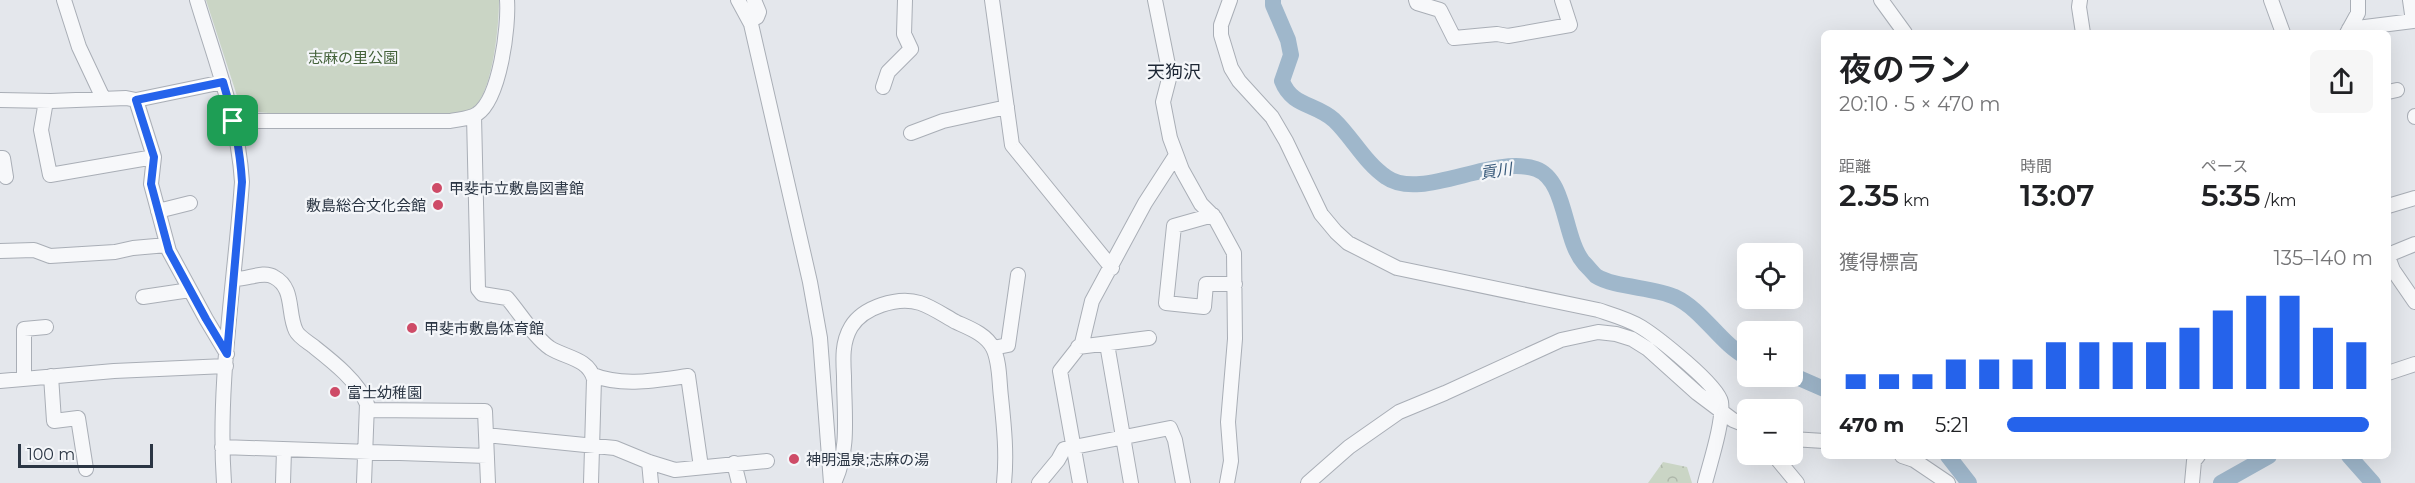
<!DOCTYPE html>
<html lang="ja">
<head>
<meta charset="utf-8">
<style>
	:root { --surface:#fff; --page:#f6f6f6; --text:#202124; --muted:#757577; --accent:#2563eb }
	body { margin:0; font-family:Montserrat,"Noto Sans JP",sans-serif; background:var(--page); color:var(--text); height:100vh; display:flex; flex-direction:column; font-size:22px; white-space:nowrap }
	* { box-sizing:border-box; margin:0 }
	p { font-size:20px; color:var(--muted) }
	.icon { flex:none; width:33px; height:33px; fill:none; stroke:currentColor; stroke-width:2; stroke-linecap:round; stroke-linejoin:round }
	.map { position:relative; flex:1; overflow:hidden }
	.details { position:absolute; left:1821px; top:30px; width:570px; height:429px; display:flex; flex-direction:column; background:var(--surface); border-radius:9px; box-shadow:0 6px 24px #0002 }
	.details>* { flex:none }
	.tools { position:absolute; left:1737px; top:243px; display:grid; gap:12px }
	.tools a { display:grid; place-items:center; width:66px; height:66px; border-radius:9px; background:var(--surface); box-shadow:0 6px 24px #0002; font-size:30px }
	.scale { position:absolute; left:18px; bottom:15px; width:135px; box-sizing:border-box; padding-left:6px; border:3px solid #2b3644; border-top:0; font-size:16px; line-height:21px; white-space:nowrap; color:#2b3644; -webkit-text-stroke:4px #f4f6f9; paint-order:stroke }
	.pin { position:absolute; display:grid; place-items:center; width:51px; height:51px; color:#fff; margin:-26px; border-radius:12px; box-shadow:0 3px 9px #0006 }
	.round { display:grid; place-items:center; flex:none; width:63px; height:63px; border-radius:9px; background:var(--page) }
	.head { display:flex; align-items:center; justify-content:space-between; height:102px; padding:0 18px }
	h1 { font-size:33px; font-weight:600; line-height:45px }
	.stats { display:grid; grid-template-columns:repeat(3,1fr); gap:9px; height:102px; padding:6px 18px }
	.stats div { display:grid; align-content:center }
	.stats b { font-size:30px; font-weight:600 }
	.stats small { font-size:16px; font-weight:400 }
	.stats p { font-size:16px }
	.chart { height:168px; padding:12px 18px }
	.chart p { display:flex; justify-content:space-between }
	.chart svg { width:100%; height:108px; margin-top:6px; stroke:var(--accent); stroke-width:6 }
	ul { padding:0 18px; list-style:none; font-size:20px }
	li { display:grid; grid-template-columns:96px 72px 1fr; align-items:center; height:45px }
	li i { height:15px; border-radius:8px; background:var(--accent) }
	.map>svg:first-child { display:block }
</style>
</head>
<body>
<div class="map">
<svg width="2415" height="483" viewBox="0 0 2415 483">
	<defs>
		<pattern id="forest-crowns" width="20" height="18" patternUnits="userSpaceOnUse" patternTransform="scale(1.5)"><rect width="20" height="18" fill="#cad5c5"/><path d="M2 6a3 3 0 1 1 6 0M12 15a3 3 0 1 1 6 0" fill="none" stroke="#aeb7aa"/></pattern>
	</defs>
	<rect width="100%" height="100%" fill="#e4e7ec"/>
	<!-- green -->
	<path fill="#cad5c5" d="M206,0H499C499,26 493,85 477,104C473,109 466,111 461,113H269C254,112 248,110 238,99Z"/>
	<!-- forest -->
	<path fill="url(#forest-crowns)" d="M1663,462L1687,467L1692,483H1648Z"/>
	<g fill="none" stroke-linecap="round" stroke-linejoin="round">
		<!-- river -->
		<path stroke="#9fb7cb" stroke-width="16" d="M1273,0V5L1288,40L1291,55L1282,81C1292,107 1315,103 1334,120C1352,137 1365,163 1386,177C1421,202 1492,154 1536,169C1567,180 1563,239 1584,263C1587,266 1593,273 1596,276C1615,288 1655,287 1675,297C1703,310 1721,345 1748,358
			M1792,375L1824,389
			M1948,456L1969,483
			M2349,456L2373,483
			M2221,483L2269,456"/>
		<defs>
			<path id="minor" d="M64,0L79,47L103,98
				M197,0C215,60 238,118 242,182C235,282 217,383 224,483
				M738,0L751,24L810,282L820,338L831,483
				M992,0L1012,145L1112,268
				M1155,0L1170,75L1163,102L1170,138L1182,170L1201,204L1215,218L1234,253L1235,339L1228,422L1231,461L1227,483
				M1230,0L1221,25V35L1231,68L1239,81L1272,117L1286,141L1321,214L1336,232L1348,243L1397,268L1598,310C1613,315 1628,319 1641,327C1657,337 1718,385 1721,402C1724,421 1710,463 1705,483
				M1416,0L1417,3L1440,10L1454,38L1497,34L1508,36L1570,25L1562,0
				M1881,0L1905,33
				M2080,0L2079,7L2083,33
				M2271,0L2283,33
				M750,21L757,17L759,12L754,0
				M2349,29L2413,21L2410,0
				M2347,33L2358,13V0
				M883,87L888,72L911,49L904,34L905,0
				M2388,92L2397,90
				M0,100L51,101L126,98L136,100L154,157L151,184L169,251L206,319L227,354
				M136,100L223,82
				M46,101L41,130L50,175L154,157
				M474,116L478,289L482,294L507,298C520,313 535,338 550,348C566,358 588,358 594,379L591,483
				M2415,116V117
				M233,121H450C459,119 470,119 477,114C500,99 509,26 507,0
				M911,133L943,121L1007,107
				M0,158H3L6,177
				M2388,206L2415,198
				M158,211L190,203
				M1213,215L1174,226L1166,303L1204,307L1206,284H1235
				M0,251L34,250L50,256L115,252L133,248L167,245
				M2388,255L2415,244
				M2388,257L2393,270L2415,302
				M234,279C247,280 263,270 274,277C295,288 287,313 296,331C299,337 308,342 313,346C332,361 358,381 367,404L364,483
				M143,297L190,290
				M1107,344L1131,483
				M1078,347L1149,338
				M993,348L1008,345L1018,275
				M2388,373L2415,364
				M593,375C622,387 658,380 688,376L701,467
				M51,376L54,421L78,418L86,469
				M24,378V329L46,327
				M0,381L114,371L226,366
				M367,410L485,411L488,483
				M486,435L615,448L649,462L675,470L767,461
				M1792,439L1824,441
				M222,447L487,456
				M1773,454L1797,483
				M1902,456L1914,460L1948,483
				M649,462L651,483
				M734,463L739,483
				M283,483L284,450
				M834,483C850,450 844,412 844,376C843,359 842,342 851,327C863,307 898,296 920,303C932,307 945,316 956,322C969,328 986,334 993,348C1000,362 999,381 1001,397C1004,426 1007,454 1004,483
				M1039,483L1058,460L1064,449L1170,428L1175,440L1183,483
				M1080,483L1060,371L1082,343L1092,301L1145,203L1176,155
				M1308,483L1349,447L1399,412L1445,393L1561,340L1598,332L1616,334L1632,339L1648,349L1697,393L1733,420L1748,426
				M2192,483L2194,461L2198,456"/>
		</defs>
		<!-- minor casing -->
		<use href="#minor" stroke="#a9aeb6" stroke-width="16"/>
		<!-- minor -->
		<use href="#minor" stroke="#f7f8fa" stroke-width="14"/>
	</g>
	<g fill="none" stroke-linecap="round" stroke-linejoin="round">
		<defs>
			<path id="route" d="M223,82C233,115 240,148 242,182L227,354L206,319L169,251L151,184L154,157L136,100Z"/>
		</defs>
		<!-- route casing -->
		<use href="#route" stroke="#fff" stroke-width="12"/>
		<!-- route -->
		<use href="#route" stroke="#2563eb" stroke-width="8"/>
	</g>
	<!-- markers -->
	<g fill="#ce4b67" stroke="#f4f6f9" stroke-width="2">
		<circle cx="437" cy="188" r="6"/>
		<circle cx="438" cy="205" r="6"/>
		<circle cx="412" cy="328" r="6"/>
		<circle cx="335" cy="392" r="6"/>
		<circle cx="794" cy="459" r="6"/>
	</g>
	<g text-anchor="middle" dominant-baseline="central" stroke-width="4.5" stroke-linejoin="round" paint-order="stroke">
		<!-- park labels -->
		<g font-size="15" fill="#426038" stroke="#f4f6f9">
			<text x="353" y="57">志麻の里公園</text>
		</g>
		<!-- poi labels -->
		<g font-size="15" fill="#2b3644" stroke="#f4f6f9" text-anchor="start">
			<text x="449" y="188">甲斐市立敷島図書館</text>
			<text x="426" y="205" text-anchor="end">敷島総合文化会館</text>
			<text x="424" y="328">甲斐市敷島体育館</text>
			<text x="347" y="392">富士幼稚園</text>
			<text x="806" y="459">神明温泉;志麻の湯</text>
		</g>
		<!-- water labels -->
		<g font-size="16" font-style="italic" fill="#355778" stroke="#f4f6f9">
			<text transform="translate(1496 171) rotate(-8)">貢川</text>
		</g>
		<!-- quarter labels -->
		<g font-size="18" fill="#1d2735" stroke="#f4f6f9">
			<text x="1174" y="72">天狗沢</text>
		</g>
	</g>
</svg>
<div class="tools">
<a><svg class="icon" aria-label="locate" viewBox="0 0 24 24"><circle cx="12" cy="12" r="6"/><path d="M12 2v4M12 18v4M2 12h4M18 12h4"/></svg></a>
<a>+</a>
<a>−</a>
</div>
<div class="scale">100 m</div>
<div class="pin" style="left:233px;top:121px;background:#1e9e55"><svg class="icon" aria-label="arrive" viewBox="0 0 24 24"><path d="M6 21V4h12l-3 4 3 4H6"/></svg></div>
<section class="details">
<div class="head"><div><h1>夜のラン</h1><p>20:10 · 5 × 470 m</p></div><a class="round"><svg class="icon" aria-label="share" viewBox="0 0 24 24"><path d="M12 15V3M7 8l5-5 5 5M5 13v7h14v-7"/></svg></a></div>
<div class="stats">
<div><p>距離</p><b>2.35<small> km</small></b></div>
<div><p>時間</p><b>13:07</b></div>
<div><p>ペース</p><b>5:35<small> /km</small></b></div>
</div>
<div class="chart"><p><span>獲得標高</span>135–140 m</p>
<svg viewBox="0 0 160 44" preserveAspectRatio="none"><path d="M5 44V38M15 44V38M25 44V38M35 44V32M45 44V32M55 44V32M65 44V25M75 44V25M85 44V25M95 44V25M105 44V19M115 44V12M125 44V6M135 44V6M145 44V19M155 44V25"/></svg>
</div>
<ul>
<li><b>470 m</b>5:21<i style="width:99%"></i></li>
</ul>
</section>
</div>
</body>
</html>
